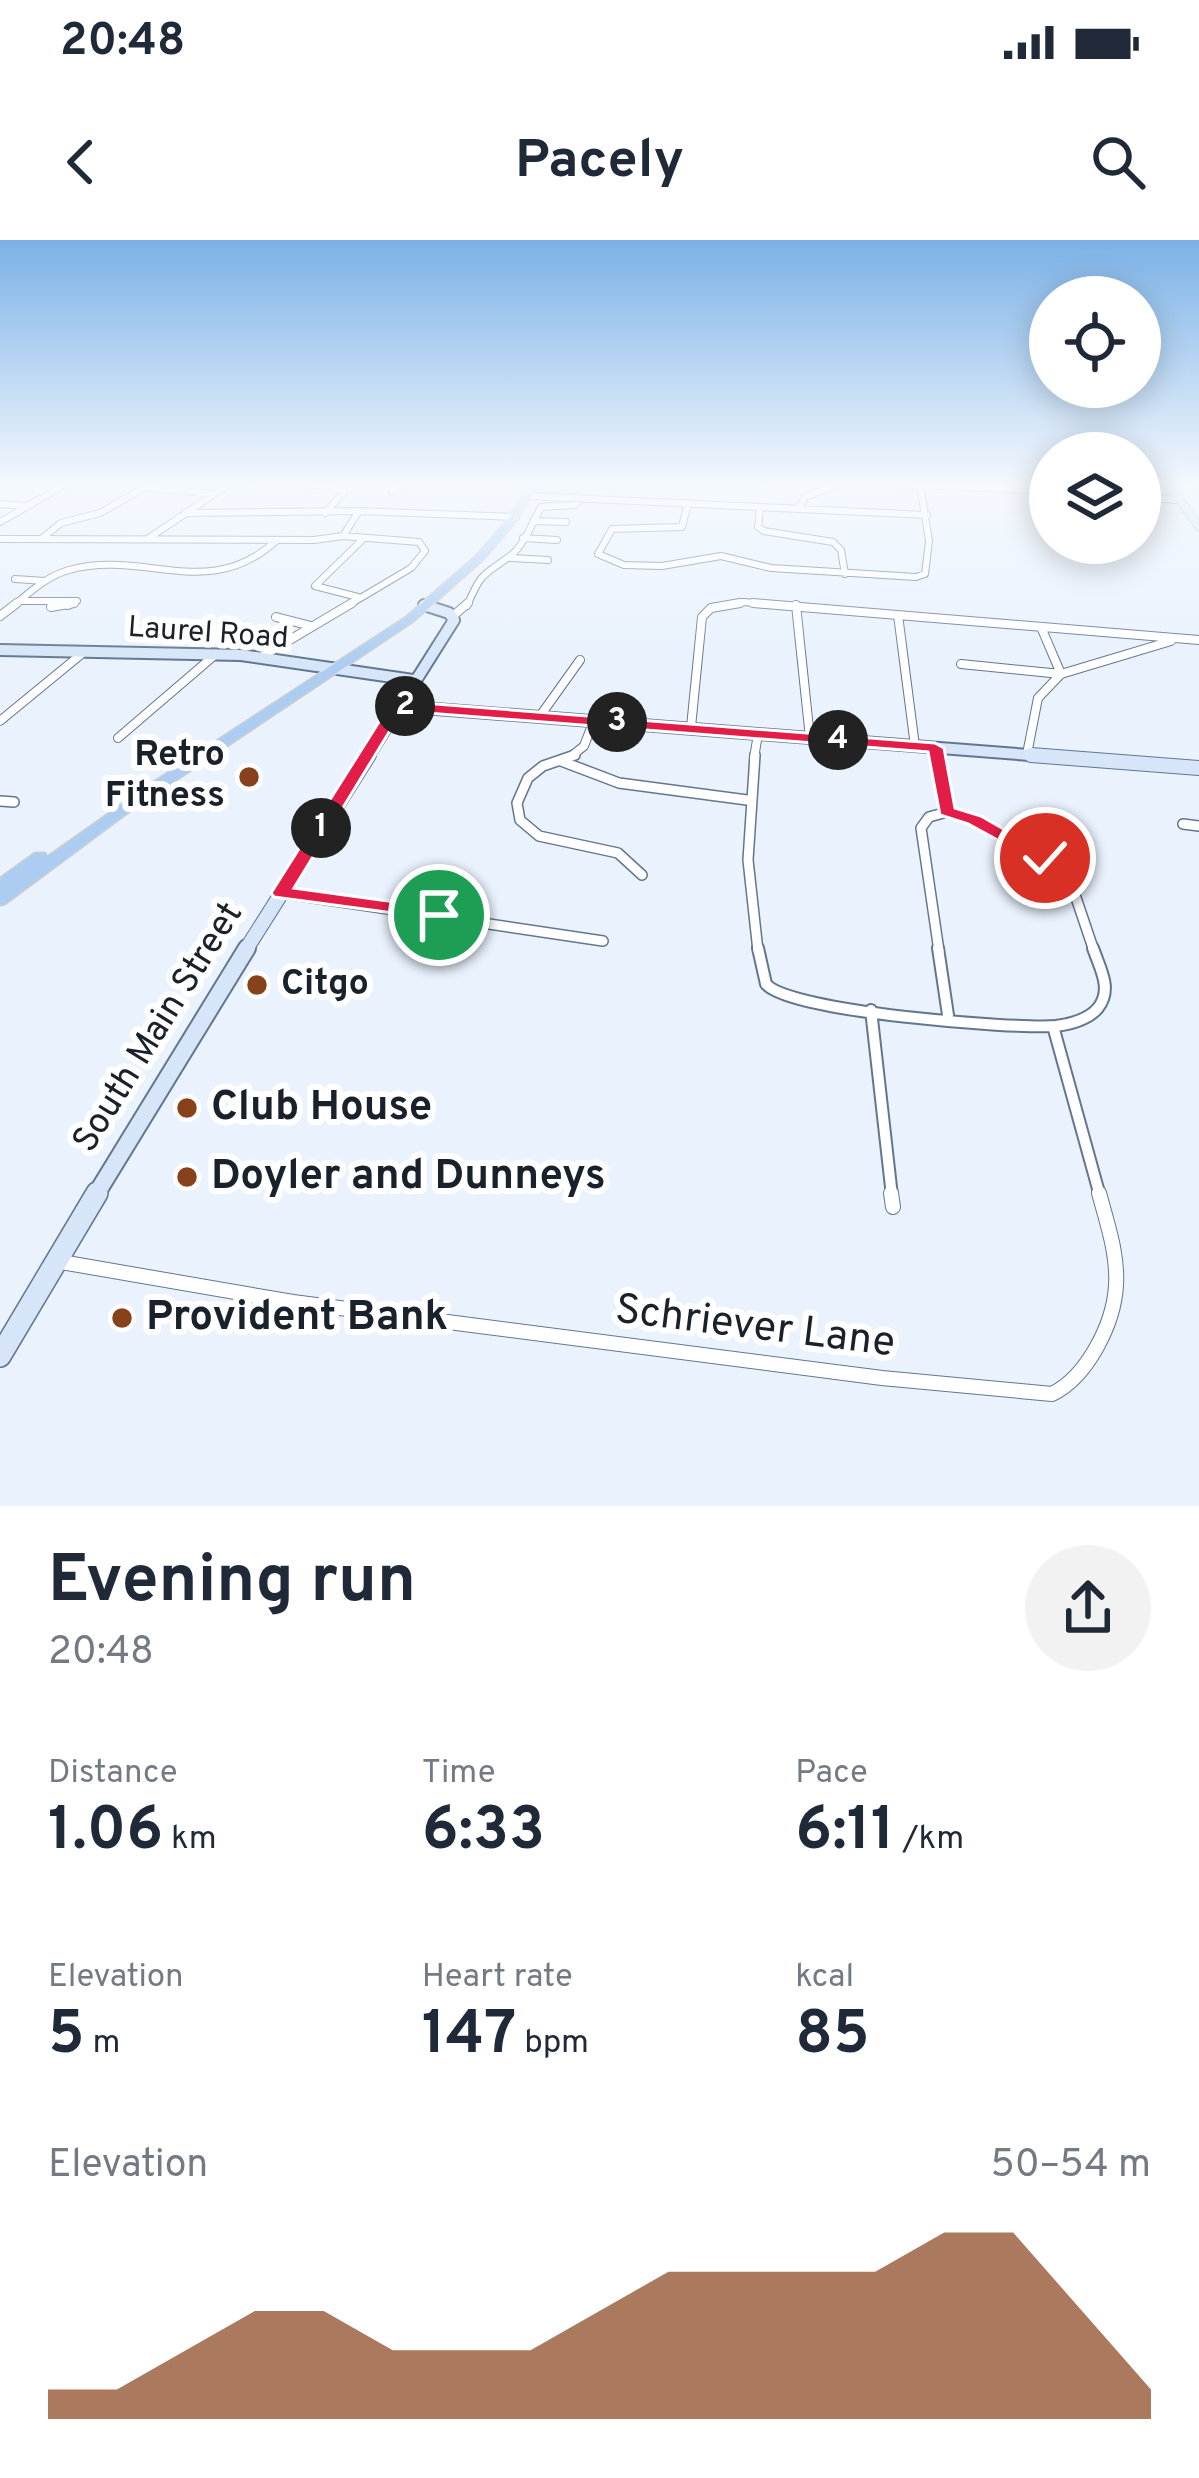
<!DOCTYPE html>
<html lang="en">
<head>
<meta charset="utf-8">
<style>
	:root { --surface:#fff; --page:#f2f2f3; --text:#1f2937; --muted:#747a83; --accent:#87411b }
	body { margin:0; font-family:Overpass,sans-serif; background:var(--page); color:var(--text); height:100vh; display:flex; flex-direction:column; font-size:45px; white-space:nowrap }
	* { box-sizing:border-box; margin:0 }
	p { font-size:39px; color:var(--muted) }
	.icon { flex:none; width:66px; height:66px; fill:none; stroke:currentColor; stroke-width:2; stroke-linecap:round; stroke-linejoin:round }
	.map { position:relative; height:1266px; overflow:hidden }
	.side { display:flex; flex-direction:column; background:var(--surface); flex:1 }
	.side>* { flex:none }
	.controls { position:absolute; left:1029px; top:36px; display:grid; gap:24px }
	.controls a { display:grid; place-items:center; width:132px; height:132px; border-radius:50%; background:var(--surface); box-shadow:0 6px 30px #0003; font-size:60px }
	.pin { position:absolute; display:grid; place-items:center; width:102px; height:102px; color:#fff; margin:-51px; border:6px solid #fff; border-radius:50%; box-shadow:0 3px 12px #0007 }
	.km { position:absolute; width:60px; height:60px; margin:-30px; border-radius:50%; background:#222; color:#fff; font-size:33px; line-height:60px; text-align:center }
	.round { display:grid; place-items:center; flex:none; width:126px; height:126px; border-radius:63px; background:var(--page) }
	.overview { display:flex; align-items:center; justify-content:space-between; height:204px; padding:0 48px }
	h1 { font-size:66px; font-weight:700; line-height:90px }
	.stats { display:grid; grid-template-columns:repeat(3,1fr); gap:18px; height:204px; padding:12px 48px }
	.stats div { display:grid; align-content:center }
	.stats b { font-size:60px; font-weight:700 }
	.stats small { font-size:33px; font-weight:400 }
	.stats p { font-size:33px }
	.chart { height:336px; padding:24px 48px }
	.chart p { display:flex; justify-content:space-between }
	.chart svg { width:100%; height:216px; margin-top:12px; fill:var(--accent); opacity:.7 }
	.status { display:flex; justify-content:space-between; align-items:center; height:84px; padding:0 60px; background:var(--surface); direction:ltr }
	.status svg { height:33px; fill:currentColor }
	header { display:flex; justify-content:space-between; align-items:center; height:156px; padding:0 48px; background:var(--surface); font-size:54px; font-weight:700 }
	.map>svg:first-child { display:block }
</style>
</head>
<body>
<div class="status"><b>20:48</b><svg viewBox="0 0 49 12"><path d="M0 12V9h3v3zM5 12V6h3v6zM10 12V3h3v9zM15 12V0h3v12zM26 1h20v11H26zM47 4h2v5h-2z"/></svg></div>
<header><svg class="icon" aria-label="back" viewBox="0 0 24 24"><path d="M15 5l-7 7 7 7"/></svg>Pacely<svg class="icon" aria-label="search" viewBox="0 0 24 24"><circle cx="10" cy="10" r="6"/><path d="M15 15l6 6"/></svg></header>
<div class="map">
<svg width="1199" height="1266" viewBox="0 0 1199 1266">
	<rect width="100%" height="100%" fill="#e9f2fd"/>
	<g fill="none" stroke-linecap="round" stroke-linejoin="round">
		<defs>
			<path id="street-far4" d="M303,244L333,246L344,252L325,273
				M894,244L1050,251
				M148,248L214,254
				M392,251L400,244
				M529,256L927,275
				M1140,257L1176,260
				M688,263L682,287L612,289L598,314L624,325L662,326L721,316L771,328L916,337L925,334L929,301L920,244
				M0,264L28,266
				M760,267L758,287L764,291L833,302L841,310L845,334
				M799,268L805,257L839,244
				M185,273L359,271L516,277
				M533,281L566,282
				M0,282L66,244
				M343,296L419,302L425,311L411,328L347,366
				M149,298L229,244
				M523,298L557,300
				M0,299L314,300L343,296L359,271
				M41,299L61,283L100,273L151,244
				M511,318L548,320
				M15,339L45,341
				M358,357L315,346L362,300
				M21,361H77L68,366
				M13,366C30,352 47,336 69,330C145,309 209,363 277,300
				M467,366C482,331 482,337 510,316C523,307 533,282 541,267L575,265L580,258
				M723,366L744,362L789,366"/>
			<path id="street-far3" d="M52,363L51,367L74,363
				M753,363L1199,400
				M796,365L810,498
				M898,375L915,506
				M0,376L17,363
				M453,376L468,363
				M276,377L311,386
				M261,417L352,363
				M961,424L1061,434L1041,387
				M540,476L580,420
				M0,481L84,412
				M691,487L702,377L711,368L740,363
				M118,498L216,414
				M935,508L937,518
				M1027,514L1038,458L1061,434L1171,401
				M569,518L584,506L594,480
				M754,518L758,494"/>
			<path id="street-far2" d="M575,515L543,526L528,538L517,563L520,580L539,596L618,613L642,635
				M755,515L748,620L758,711
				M936,515L947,572
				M561,521L619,543L747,560
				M0,561L14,562
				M947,572L974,580L1068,634L1094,711
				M1183,584L1199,586
				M281,653L603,701
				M939,711L921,588L929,577L947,572"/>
			<path id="street-far1" d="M758,708L766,744C790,772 1012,789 1056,786C1071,784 1088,780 1098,768C1113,749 1100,729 1093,708
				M938,708L948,775
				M871,770L892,956
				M1053,786L1100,956"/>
			<path id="street" d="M891,953L893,967
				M61,1022L293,1062L882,1138L1052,1154C1087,1137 1114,1084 1116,1045C1118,1014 1107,983 1099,953"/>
			<path id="secondary-far4" d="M1169,244L1199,287"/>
			<path id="secondary-far3" d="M0,410L241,415L413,440
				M397,466L1069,518
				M367,518L454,380L449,373L424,365"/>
			<path id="secondary-far2" d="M1031,515L1199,528
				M245,711L369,515"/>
			<path id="secondary-far1" d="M95,956L247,708"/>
			<path id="secondary" d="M0,1116L97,953"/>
			<path id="primary" d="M532,244H540L513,285L483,320L414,381L130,571L5,664L0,665V652L2,650L0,651V638L35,613H45L47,617L152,543L406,377L476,316L506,281Z"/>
		</defs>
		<!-- street-far4 casing -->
		<use href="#street-far4" stroke="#62778f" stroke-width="8"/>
		<!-- street-far3 casing -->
		<use href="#street-far3" stroke="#62778f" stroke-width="10"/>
		<!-- street-far2 casing -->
		<use href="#street-far2" stroke="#62778f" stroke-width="12"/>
		<!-- street-far1 casing -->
		<use href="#street-far1" stroke="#62778f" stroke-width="14"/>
		<!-- street casing -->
		<use href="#street" stroke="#62778f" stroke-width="16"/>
		<!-- secondary-far4 casing -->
		<use href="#secondary-far4" stroke="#62778f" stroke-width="9"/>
		<!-- secondary-far3 casing -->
		<use href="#secondary-far3" stroke="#62778f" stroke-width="14"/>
		<!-- secondary-far2 casing -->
		<use href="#secondary-far2" stroke="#62778f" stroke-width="16"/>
		<!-- secondary-far1 casing -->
		<use href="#secondary-far1" stroke="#62778f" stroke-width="20"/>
		<!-- secondary casing -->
		<use href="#secondary" stroke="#62778f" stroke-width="24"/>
		<!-- primary casing -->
		<use href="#primary" stroke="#ccced0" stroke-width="3"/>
		<!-- street-far4 -->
		<use href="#street-far4" stroke="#fff" stroke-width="6"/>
		<!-- street-far3 -->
		<use href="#street-far3" stroke="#fff" stroke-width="8"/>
		<!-- street-far2 -->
		<use href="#street-far2" stroke="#fff" stroke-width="9"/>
		<!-- street-far1 -->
		<use href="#street-far1" stroke="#fff" stroke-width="10"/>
		<!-- street -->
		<use href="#street" stroke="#fff" stroke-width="14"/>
		<!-- secondary-far4 -->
		<use href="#secondary-far4" stroke="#d6e6f8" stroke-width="8"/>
		<!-- secondary-far3 -->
		<use href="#secondary-far3" stroke="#d6e6f8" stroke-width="10"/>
		<!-- secondary-far2 -->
		<use href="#secondary-far2" stroke="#d6e6f8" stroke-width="14"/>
		<!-- secondary-far1 -->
		<use href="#secondary-far1" stroke="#d6e6f8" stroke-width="16"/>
		<!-- secondary -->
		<use href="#secondary" stroke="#d6e6f8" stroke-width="21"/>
		<!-- primary -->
		<use href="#primary" fill="#accdf1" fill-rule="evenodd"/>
	</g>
	<!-- sky -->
	<linearGradient id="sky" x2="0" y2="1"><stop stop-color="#7bb1e7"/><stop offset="0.58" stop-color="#f5f9fe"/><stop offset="1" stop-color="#f5f9fe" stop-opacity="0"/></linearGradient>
	<rect width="1199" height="422" fill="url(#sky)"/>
	<!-- route -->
	<path fill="#e11d48" stroke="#fff" stroke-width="3" d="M397,461L935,503L944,508L955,568L981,576L1054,618L1038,622L968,584L940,575L928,512L402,471L294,648L439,668L446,670V680L274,657L271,653L389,466Z"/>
	<!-- markers -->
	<g fill="#87411b" stroke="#fff" stroke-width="4.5">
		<circle cx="249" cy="537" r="12"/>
		<circle cx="257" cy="745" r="12"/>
		<circle cx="187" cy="868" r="12"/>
		<circle cx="187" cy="937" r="12"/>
		<circle cx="122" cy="1078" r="12"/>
	</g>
	<g text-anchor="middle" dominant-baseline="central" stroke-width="12" stroke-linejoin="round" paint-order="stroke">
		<!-- far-street labels -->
		<g font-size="30" fill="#19222b" stroke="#fff">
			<text transform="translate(208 394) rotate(4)">Laurel Road</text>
		</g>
		<!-- poi labels -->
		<g font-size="36" font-weight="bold" fill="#19222b" stroke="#fff" text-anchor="end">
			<text x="225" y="516">Retro<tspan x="225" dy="41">Fitness</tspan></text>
			<text x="281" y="745" text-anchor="start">Citgo</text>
		</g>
		<!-- street labels -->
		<g font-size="36" fill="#19222b" stroke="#fff">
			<text transform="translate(159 788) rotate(-58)">South Main Street</text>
		</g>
		<!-- near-poi labels -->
		<g font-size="42" font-weight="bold" fill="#19222b" stroke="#fff" text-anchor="start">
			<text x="211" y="868">Club House</text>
			<text x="211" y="937">Doyler and Dunneys</text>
			<text x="146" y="1078">Provident Bank</text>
		</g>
		<!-- near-street labels -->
		<g font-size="42" fill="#19222b" stroke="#fff">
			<text transform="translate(755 1088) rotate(7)">Schriever Lane</text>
		</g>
	</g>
</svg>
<div class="controls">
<a><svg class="icon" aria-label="locate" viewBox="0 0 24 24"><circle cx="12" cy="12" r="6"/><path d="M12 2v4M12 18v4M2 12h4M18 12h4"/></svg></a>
<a><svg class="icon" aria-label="layers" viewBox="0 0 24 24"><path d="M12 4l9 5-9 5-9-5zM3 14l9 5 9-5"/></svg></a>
</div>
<div class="pin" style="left:439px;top:675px;background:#1e9e55"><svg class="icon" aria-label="arrive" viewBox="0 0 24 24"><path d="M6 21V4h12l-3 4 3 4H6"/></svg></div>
<div class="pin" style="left:1045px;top:618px;background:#d93025"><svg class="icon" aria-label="check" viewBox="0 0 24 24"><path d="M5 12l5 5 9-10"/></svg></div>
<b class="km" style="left:321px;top:588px">1</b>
<b class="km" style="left:405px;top:466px">2</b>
<b class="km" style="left:617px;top:482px">3</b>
<b class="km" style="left:838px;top:500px">4</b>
</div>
<section class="side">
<div class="overview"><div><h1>Evening run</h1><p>20:48</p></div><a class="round"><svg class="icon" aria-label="share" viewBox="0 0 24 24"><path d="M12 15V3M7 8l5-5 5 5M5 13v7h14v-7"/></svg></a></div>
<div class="stats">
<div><p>Distance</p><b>1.06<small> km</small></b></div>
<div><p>Time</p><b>6:33</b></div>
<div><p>Pace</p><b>6:11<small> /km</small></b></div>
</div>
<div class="stats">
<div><p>Elevation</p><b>5<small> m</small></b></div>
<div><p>Heart rate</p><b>147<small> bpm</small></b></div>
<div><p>kcal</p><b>85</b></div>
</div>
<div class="chart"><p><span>Elevation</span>50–54 m</p>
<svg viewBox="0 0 160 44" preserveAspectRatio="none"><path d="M0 44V38L10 38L20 30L30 22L40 22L50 30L60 30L70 30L80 22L90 14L100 14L110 14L120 14L130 6L140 6L150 22L160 38V44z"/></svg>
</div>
</section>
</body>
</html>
